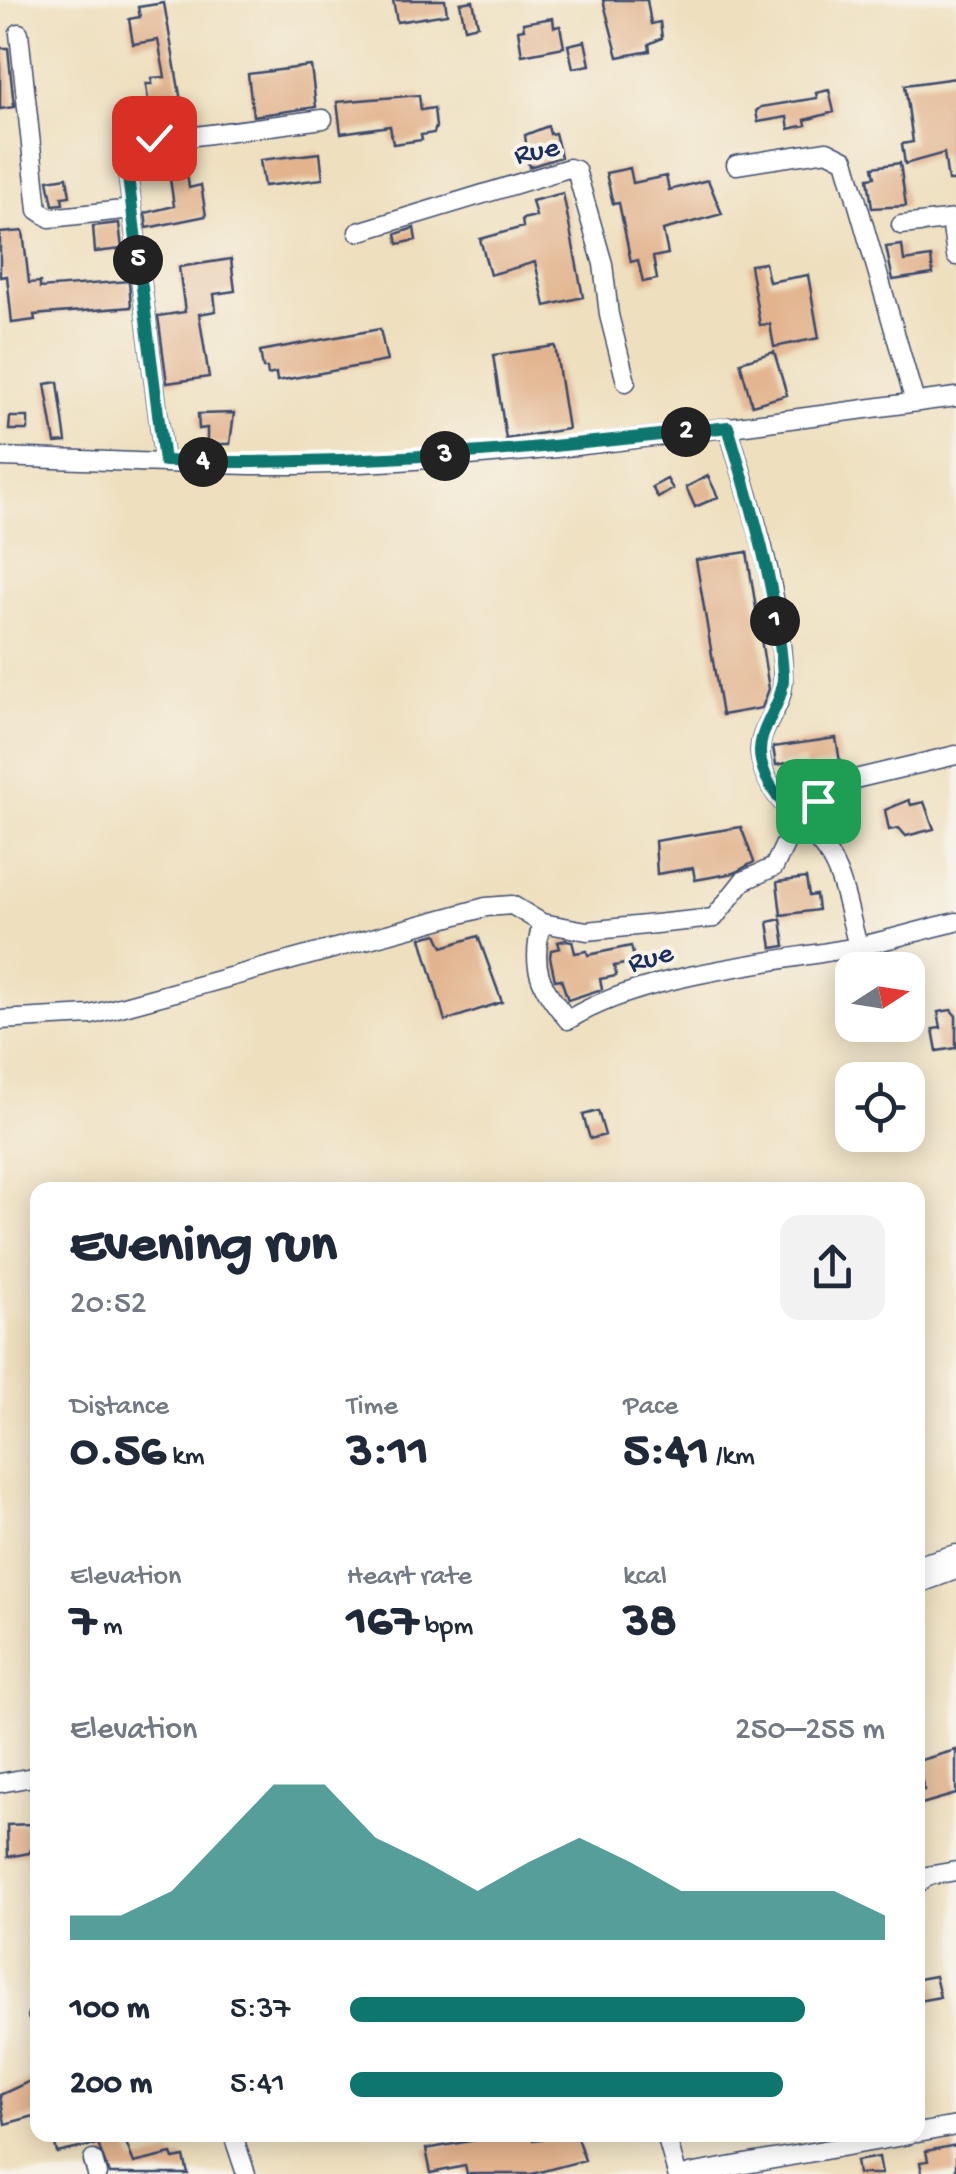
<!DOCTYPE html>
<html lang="en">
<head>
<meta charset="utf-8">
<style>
	:root { --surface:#fff; --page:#f2f2f3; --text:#1f2937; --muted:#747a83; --accent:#0f766e }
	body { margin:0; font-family:"Gochi Hand",sans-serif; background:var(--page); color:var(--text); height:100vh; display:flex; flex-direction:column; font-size:38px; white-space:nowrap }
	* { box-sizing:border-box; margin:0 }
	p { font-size:32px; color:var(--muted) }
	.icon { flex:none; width:55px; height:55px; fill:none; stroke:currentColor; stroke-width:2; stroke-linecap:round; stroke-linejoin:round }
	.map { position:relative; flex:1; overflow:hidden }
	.side { position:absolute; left:30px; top:1182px; width:895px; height:960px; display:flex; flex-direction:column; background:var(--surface); border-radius:20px; box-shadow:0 5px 25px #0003 }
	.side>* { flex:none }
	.needle { width:65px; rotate:78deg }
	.buttons { position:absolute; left:835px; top:952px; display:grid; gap:20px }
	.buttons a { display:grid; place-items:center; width:90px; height:90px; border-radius:20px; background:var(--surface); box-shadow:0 5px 25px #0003; font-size:50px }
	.pin { position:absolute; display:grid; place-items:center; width:85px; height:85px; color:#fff; margin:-42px; border-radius:20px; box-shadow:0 5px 15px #0006 }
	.km { position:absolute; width:50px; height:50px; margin:-25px; border-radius:50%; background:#222; color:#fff; font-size:28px; line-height:50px; text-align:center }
	.round { display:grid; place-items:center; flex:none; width:105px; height:105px; border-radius:20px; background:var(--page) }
	.summary { display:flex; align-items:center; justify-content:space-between; height:170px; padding:0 40px }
	h1 { font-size:55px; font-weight:700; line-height:75px }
	.figures { display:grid; grid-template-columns:repeat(3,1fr); gap:15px; height:170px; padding:10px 40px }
	.figures div { display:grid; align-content:center }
	.figures b { font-size:50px; font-weight:700 }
	.figures small { font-size:28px; font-weight:400 }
	.figures p { font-size:28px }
	.chart { height:280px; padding:20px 40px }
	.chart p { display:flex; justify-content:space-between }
	.chart svg { width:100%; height:180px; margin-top:10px; fill:var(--accent); opacity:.7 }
	ul { padding:0 40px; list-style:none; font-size:32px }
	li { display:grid; grid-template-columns:160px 120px 1fr; align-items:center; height:75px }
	li i { height:25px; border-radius:12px; background:var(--accent) }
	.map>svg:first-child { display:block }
</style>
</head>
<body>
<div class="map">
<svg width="956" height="2174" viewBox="0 0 956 2174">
	<rect width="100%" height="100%" fill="#f7f3e8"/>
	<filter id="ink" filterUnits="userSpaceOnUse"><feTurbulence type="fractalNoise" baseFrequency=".01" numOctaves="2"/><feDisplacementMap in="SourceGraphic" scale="20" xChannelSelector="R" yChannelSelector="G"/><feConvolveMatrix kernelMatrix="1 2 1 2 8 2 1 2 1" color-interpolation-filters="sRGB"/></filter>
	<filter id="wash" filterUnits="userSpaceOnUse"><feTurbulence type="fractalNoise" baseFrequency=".0048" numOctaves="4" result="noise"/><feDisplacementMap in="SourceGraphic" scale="40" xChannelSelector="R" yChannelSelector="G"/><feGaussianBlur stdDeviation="2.25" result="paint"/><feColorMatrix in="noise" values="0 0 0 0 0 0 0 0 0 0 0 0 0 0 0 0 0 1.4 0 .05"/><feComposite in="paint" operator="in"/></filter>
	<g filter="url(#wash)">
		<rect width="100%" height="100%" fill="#eedfbe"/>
		<g id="blocks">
			<!-- building -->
			<path fill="#e2b38d" d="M393,0H445L447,14L397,22Z
				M603,0H647L651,24L660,22L662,38L649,44L650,51L618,57Z
				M473,1L478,25L465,28L460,3Z
				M164,3L182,107L149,110L146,84H152V78L165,77L158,40L133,44L129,19L140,17L138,7Z
				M553,18L554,27L560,26L564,47L522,55L518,30L524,29L523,23Z
				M585,41L590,65L573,68L568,45Z
				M0,48H8L14,107L0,109Z
				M311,66L316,107L253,116L248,74Z
				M956,78V181H948L944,153L905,164L902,144L913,142L905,85Z
				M829,90L834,112L805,120L806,125L789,129L787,117L758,122L756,111L761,107L817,98L816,93Z
				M419,95L421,110L434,108L436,127L434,133L421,135L422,140L393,144L390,126L341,133L337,102Z
				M548,126L550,134L555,133L561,157L529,167L525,135Z
				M184,150L189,188L201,185L206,216L147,228L145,213L174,206L168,165L140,169L139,156Z
				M320,153L323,179L264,186L260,160Z
				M900,163L906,206L872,208L868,178L875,177L873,167Z
				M630,168L633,183L666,176L669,190L708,180L722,214L663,230L668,254L653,257L657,279L643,282L638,260L631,262L619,203L613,204L606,173Z
				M67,177L70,196L62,197L63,204L53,205L48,180Z
				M563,193L583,297L545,306L535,262L490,275L480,239L523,227L522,219L536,216L532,201Z
				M119,223L122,249L95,252L93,226Z
				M414,228L416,240L398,244L396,234Z
				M23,231L29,283L40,282V288L129,281L131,307L34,315L35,320L12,323L7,276L0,277V233Z
				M902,245L904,261L931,257L933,274L893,280L886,247Z
				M231,259L235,291L214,294L216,311L199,314L209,377L167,383L158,316L185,312L179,267Z
				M765,263L769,282L808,275L819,338L774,347L770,324L760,325L750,265Z
				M380,329L387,361L277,381L276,373L268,375L267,368H263L260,351Z
				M555,346L568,429L506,439L493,355Z
				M774,352L787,395L752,405L740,362Z
				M58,382L66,442L55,443L45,384Z
				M234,413L230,444H207V428L199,429L198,414Z
				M10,417H28V430H9Z
				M708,476L718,497L695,507L686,487Z
				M667,479L673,489L658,498L652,487Z
				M747,552L769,689L762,708L722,715L696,560Z
				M836,738L840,762L805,768L804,760L776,765L773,747Z
				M909,800L911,805L924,802L934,829L906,836L899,828L889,830L885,810Z
				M741,827L754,862L734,873L695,880L693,868L657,874L655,841Z
				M806,878L809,896L816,895L818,910L781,915L777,882Z
				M781,919L785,946L772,948L768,922Z
				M437,934L443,947L478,936L502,1002L445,1021L421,938Z
				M566,940L572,941L575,953L587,951L588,955L631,946L635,962L614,966L616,976L600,979L602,989L568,1000L561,979L555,980L550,957L551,950L560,948L558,942Z
				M951,1010L956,1016V1048L937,1051L933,1029L941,1028L938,1012Z
				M598,1111L605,1135L590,1139L583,1115Z
				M956,1750V1794L918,1805V1792L924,1790L918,1761Z
				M32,1824L38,1839L29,1853L8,1857L7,1825Z
				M935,1976L940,1997L918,2001V1979Z
				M32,2080L38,2115L5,2124L0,2095Z
				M53,2135H123L134,2163L172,2154L174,2159L184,2157L188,2174H109L98,2144L57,2153Z
				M503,2135H532L533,2140L576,2135L585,2160L532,2174H467L465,2166L431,2173L426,2149Z
				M956,2145V2174H922L920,2162L928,2161L926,2151Z
				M879,2157L882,2174H858L856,2161Z"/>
		</g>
	</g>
	<g filter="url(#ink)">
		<use href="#blocks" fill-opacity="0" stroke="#3b496c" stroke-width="2.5"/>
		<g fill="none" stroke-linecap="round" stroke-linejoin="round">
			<defs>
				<path id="minor" d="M19,33L38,210L50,218L132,209
					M736,165L827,151L845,160L915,402
					M951,220L956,256
					M901,225L956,219
					M358,232L569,168L576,170L603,264L609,315L626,382
					M728,427C752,508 782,597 783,681C783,711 754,730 761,760C769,803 810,823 831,859C845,883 850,919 858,946
					M0,457C99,460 198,466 297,465C518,461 738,425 956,397
					M164,461L126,161L128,145L323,119
					M542,923C530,968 539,984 568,1020C639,975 767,963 851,948C886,941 921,930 956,922
					M0,1020L91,1015L486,907L512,905L542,923L587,931L714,918L743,881L774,867L797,819L818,801L855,779L956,755
					M918,1565L956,1554
					M918,1584L956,1570
					M0,1783L38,1776
					M918,1884L927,1876L956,1871
					M37,2015H38
					M918,2133L956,2126
					M233,2135L246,2174
					M666,2135L677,2174
					M93,2160L97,2174
					M689,2174L909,2135"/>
			</defs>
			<!-- minor casing -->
			<use href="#minor" stroke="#3b496c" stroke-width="21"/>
			<!-- minor -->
			<use href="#minor" stroke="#fff" stroke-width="18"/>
		</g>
	</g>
	<g fill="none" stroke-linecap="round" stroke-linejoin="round" filter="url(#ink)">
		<defs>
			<path id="route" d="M154,138L128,144L126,161L164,461C354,466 540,450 728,427C752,507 777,591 783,674C785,707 754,729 761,761C766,785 781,802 797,818L818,801"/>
		</defs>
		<!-- route casing -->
		<use href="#route" stroke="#fff" stroke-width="20"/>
		<!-- route -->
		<use href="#route" stroke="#0f766e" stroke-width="12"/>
	</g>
	<g text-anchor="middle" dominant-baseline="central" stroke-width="8" stroke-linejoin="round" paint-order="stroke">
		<!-- street labels -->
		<g font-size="30" fill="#1b2f5e" stroke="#f7f3e8">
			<text transform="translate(537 153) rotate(-12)">Rue</text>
			<text transform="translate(651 960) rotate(-16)">Rue</text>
		</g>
	</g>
</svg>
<div class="buttons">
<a><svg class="needle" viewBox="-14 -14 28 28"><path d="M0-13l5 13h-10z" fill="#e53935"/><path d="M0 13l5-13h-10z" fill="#747a83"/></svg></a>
<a><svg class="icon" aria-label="locate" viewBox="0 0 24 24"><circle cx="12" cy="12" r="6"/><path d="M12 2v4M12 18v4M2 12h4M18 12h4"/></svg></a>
</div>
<div class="pin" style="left:818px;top:801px;background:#1e9e55"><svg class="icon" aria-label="arrive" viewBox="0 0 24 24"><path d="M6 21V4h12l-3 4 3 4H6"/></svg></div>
<div class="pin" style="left:154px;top:138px;background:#d93025"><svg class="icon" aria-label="check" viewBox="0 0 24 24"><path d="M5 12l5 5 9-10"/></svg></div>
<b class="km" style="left:775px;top:621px">1</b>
<b class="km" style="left:686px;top:432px">2</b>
<b class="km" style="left:445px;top:456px">3</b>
<b class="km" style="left:203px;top:462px">4</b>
<b class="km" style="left:138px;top:260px">5</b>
<section class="side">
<div class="summary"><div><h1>Evening run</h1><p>20:52</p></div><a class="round"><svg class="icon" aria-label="share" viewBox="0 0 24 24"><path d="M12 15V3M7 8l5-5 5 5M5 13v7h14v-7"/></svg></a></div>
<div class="figures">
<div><p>Distance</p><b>0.56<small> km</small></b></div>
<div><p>Time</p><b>3:11</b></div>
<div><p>Pace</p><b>5:41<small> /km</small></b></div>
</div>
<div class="figures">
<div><p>Elevation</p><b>7<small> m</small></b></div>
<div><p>Heart rate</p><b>167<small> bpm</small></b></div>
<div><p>kcal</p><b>38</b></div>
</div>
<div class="chart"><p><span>Elevation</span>250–255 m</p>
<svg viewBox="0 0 160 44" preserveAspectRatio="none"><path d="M0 44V38L10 38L20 32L30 19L40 6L50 6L60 19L70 25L80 32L90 25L100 19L110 25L120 32L130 32L140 32L150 32L160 38V44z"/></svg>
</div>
<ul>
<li><b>100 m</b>5:37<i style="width:85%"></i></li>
<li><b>200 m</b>5:41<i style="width:81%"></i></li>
</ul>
</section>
</div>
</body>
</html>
